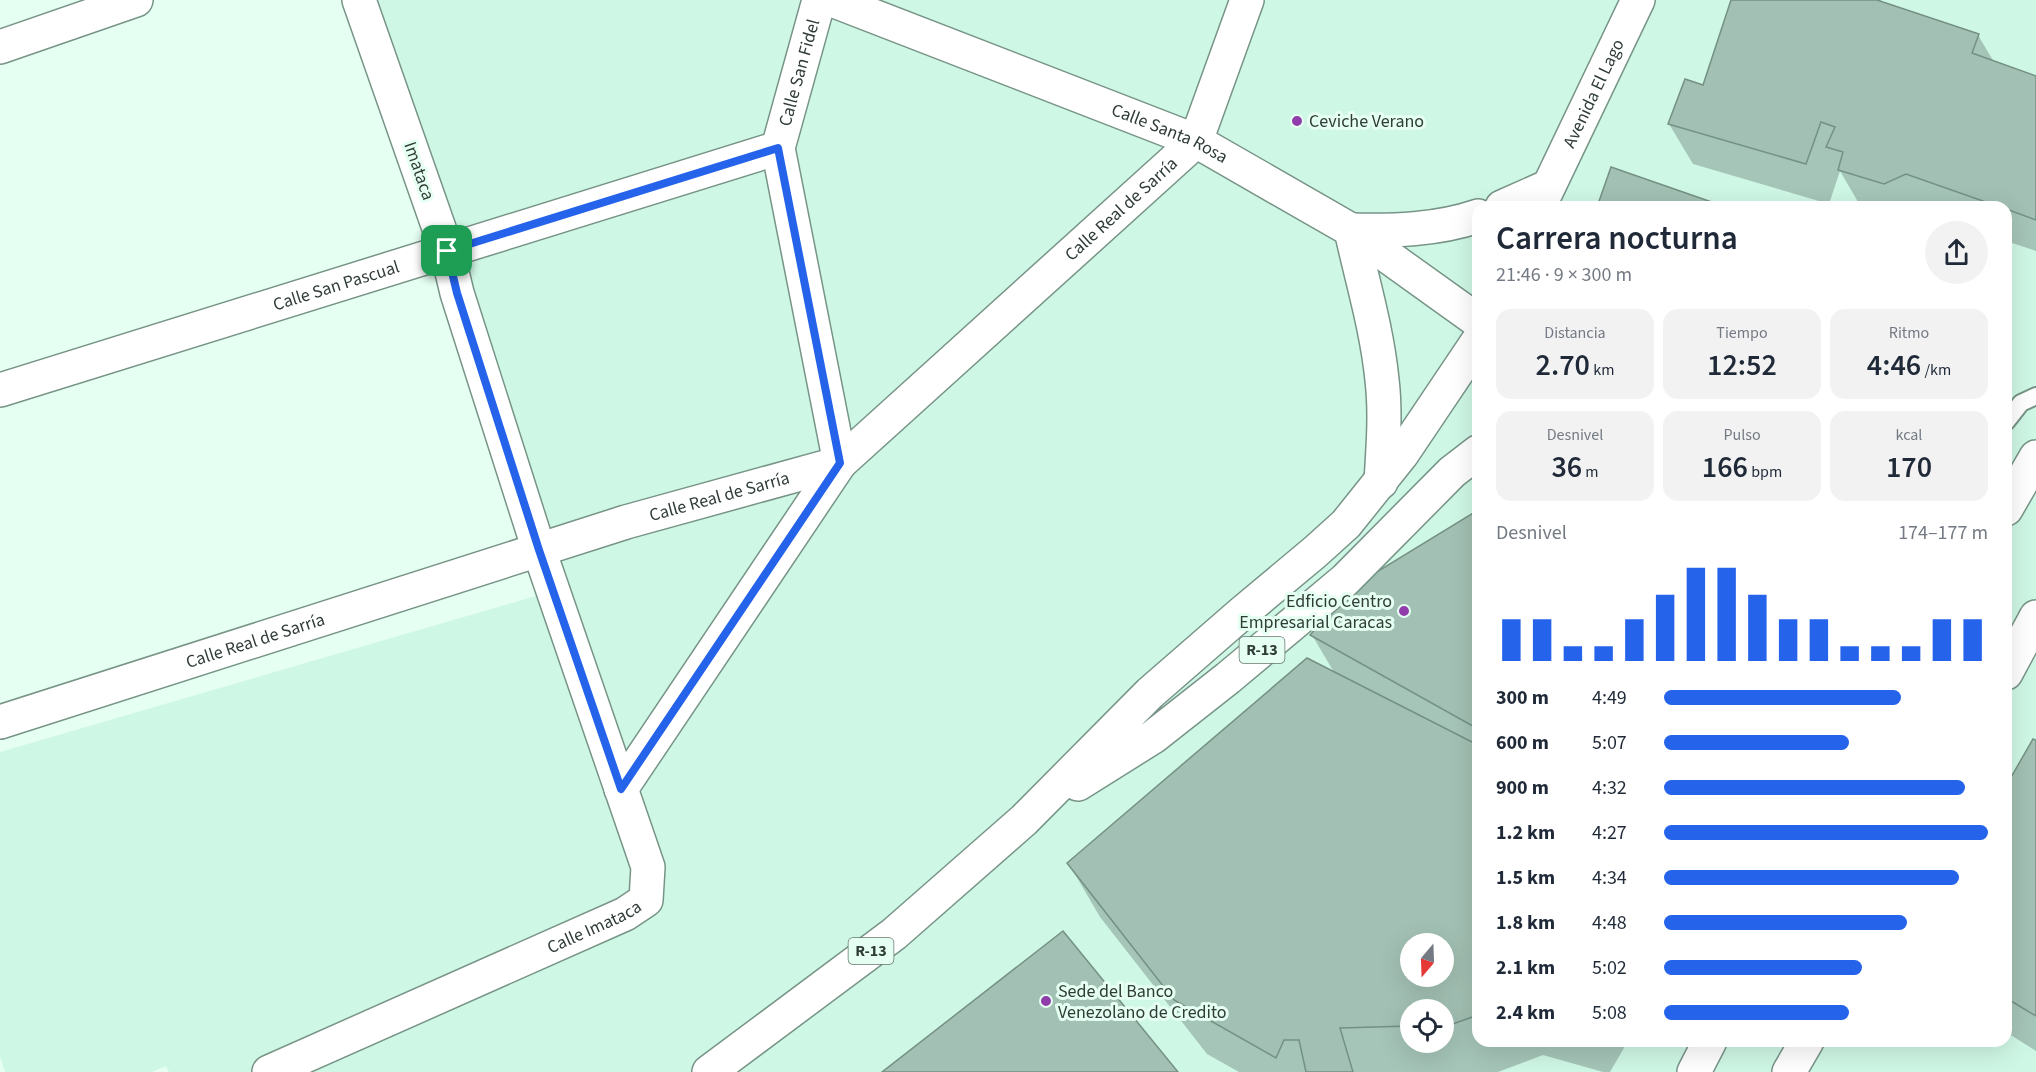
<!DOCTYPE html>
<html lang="es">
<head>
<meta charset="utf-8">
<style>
	:root { --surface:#fff; --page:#f2f2f3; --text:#1f2937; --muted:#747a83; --accent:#2563eb }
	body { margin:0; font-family:"Source Sans 3",sans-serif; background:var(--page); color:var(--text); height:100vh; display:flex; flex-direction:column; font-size:22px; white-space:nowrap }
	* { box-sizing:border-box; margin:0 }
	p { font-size:20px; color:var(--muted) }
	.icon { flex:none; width:33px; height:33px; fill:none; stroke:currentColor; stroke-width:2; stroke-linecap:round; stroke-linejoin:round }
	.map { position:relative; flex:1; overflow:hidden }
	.panel { position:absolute; left:1472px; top:201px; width:540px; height:846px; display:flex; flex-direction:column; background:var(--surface); border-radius:18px; box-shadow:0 6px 24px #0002 }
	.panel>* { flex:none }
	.needle { width:39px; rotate:199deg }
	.tools { position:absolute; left:1400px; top:933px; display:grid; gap:12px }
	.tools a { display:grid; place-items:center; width:54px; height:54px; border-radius:50%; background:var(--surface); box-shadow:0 6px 24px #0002; font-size:30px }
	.pin { position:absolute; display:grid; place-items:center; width:51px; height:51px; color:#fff; margin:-26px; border-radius:12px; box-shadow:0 3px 9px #0006 }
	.round { display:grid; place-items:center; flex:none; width:63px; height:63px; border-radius:32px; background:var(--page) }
	.summary { display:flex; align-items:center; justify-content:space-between; height:102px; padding:0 24px }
	h1 { font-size:33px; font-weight:600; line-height:45px }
	.figures { display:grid; grid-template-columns:repeat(3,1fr); gap:9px; height:102px; padding:6px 24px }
	.figures div { display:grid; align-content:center; border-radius:15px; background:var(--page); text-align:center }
	.figures b { font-size:30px; font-weight:600 }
	.figures small { font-size:16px; font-weight:400 }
	.figures p { font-size:16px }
	.chart { height:168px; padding:12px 24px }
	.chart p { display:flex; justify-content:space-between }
	.chart svg { width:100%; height:108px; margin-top:6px; stroke:var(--accent); stroke-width:6 }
	ul { padding:0 24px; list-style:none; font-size:20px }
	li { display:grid; grid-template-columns:96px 72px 1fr; align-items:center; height:45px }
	li i { height:15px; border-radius:8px; background:var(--accent) }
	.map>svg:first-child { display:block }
</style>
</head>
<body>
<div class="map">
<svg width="2036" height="1072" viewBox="0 0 2036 1072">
	<rect width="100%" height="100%" fill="#e6fff3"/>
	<!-- built -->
	<path fill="#cff7e6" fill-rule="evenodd" d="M364,0H2036V1072H169L166,1066L152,1072H5L0,1057V752L553,591ZM1478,207H2006V1041H1478ZM1410,944H1443V976H1410ZM1410,1010H1443V1042H1410Z"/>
	<!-- shadow -->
	<path fill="#0003" fill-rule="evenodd" d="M1733,0H1881L1880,3L1978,35L1994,62L2036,77V251L2006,241V207H1861L1840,171L1829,204L1693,164L1669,124L1704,86Z
		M1478,512V1041H1628L1610,1072H1603L1543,1055L1498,1072H1239L1207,1054L1100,917L1069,864L1335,674L1312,635ZM1410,944H1443V976H1410ZM1410,1010H1443V1042H1410Z
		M2034,741L2036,742V1051L2006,1032V789Z"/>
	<!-- building -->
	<path fill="#a2c0b3" stroke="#749184" stroke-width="1.5" fill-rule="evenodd" d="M1731,0H1877L1979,34L1972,53L2036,76V220L2006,209V207H2000L1906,174L1884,184L1838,170L1843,152L1826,147L1835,127L1821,122L1806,164L1668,124L1685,79L1703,85Z
		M1611,167L1726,207H1597Z
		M1478,510V729L1310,635L1352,587Z
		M1307,658L1478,745V1015L1450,1025H1443V1010H1410V1026L1340,1028L1353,1072H1306L1299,1040H1284L1276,1058L1174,1000L1067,863ZM1410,944H1443V976H1410Z
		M2033,739L2036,740V1016L2006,998V786Z
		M1063,931L1178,1072H882Z"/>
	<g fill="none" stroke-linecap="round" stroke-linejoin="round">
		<defs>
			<path id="lane" d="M2006,422L2021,403L2036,396"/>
			<g id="street">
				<path id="s1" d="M832,0L1196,141L1351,230L1478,321"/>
				<path d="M0,47L136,0"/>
				<path d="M1502,207L1547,187"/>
				<path id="s2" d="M1539,207L1638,0"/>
				<path d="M1351,230C1362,280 1377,329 1382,380C1386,413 1383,448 1381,482"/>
				<path d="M1351,230C1393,231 1437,230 1478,216"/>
				<path id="s3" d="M0,390L778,148"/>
				<path id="s4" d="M0,722L626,522L840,463L1196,141L1247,0"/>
				<path id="s5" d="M621,789L840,463L778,148L819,0"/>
				<path id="s6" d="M269,1072L625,914L646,900L648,867L539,550L457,293L447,251L359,0"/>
			</g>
			<path id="secondary" d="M2006,509L2036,457
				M2006,673L2036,617
				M1694,1072L1710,1041
				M1789,1072L1807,1041"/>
			<path id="highway" d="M1078,784L1153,737L1228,678L1345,580L1452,472L1478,452
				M709,1072L894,934L1024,820L1150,693L1242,613L1315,552L1346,524L1402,454L1478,341"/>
		</defs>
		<!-- lane casing -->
		<use href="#lane" stroke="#779487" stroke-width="20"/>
		<!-- street casing -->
		<use href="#street" stroke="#779487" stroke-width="36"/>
		<!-- secondary casing -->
		<use href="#secondary" stroke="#779487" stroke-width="36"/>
		<!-- highway casing -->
		<use href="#highway" stroke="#779487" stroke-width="36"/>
		<!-- lane -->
		<use href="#lane" stroke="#fff" stroke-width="16"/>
		<!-- street -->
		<use href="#street" stroke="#fff" stroke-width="33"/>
		<!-- secondary -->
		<use href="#secondary" stroke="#fff" stroke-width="33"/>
		<!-- highway -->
		<use href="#highway" stroke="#fff" stroke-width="33"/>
	</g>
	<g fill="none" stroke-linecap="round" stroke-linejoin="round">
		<defs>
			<path id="route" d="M778,148L840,463L621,789L539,550L457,293L447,251Z"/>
		</defs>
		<!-- route casing -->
		<use href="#route" stroke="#fff" stroke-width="12"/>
		<!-- route -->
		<use href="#route" stroke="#2563eb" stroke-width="8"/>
	</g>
	<!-- markers -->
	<g fill="#903dab" stroke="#e6fff3" stroke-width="2">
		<circle cx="1297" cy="121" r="6"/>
		<circle cx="1404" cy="611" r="6"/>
		<circle cx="1046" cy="1001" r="6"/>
	</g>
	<g text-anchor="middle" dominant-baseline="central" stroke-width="6" stroke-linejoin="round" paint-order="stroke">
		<!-- shield labels -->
		<g fill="#e6fff3" stroke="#67776f" stroke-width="1.5">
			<rect x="1239.5" y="637" width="45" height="26" rx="4.5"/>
			<rect x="848.5" y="938" width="45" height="26" rx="4.5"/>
		</g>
		<g font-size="16" font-weight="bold" fill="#303d37">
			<text x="1262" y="650">R-13</text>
			<text x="871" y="951">R-13</text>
		</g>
		<!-- street labels -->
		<g font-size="18" fill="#303d37" stroke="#e6fff3">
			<text stroke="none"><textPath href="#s5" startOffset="792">Calle San Fidel</textPath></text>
			<text stroke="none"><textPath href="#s2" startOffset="126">Avenida El Lago</textPath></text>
			<text stroke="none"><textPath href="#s1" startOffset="363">Calle Santa Rosa</textPath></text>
			<text transform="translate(419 171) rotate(71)">Imataca</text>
			<text stroke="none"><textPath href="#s4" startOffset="1258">Calle Real de Sarría</textPath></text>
			<text stroke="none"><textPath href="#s3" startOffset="352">Calle San Pascual</textPath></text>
			<text stroke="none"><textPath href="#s4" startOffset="754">Calle Real de Sarría</textPath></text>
			<text stroke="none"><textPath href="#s4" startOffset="268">Calle Real de Sarría</textPath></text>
			<text stroke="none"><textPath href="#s6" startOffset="356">Calle Imataca</textPath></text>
		</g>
		<!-- poi labels -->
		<g font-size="18" fill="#303d37" stroke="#e6fff3" text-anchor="start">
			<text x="1309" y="121">Ceviche Verano</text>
			<text x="1392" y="601" text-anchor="end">Edficio Centro<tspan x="1392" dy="21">Empresarial Caracas</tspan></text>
			<text x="1058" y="991">Sede del Banco<tspan x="1058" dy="21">Venezolano de Credito</tspan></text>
		</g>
	</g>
</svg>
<div class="tools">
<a><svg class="needle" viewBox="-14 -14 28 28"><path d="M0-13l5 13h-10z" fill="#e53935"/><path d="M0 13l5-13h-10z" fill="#747a83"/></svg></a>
<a><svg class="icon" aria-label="locate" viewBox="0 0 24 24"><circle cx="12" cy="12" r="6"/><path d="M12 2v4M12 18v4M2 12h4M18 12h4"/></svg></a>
</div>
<div class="pin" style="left:447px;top:251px;background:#1e9e55"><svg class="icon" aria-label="arrive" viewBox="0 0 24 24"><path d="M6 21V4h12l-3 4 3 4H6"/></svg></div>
<section class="panel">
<div class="summary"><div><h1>Carrera nocturna</h1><p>21:46 · 9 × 300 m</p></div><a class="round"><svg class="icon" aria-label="share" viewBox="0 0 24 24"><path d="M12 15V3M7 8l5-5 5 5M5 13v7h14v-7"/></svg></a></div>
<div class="figures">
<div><p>Distancia</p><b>2.70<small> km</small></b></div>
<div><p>Tiempo</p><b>12:52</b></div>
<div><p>Ritmo</p><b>4:46<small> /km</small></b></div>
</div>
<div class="figures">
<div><p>Desnivel</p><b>36<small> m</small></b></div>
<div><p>Pulso</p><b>166<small> bpm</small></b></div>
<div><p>kcal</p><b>170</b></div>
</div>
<div class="chart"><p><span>Desnivel</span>174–177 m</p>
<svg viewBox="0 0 160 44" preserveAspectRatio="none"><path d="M5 44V27M15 44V27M25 44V38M35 44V38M45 44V27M55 44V17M65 44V6M75 44V6M85 44V17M95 44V27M105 44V27M115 44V38M125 44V38M135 44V38M145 44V27M155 44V27"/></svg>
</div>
<ul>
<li><b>300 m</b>4:49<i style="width:73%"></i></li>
<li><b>600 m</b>5:07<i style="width:57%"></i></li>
<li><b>900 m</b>4:32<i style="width:93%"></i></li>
<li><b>1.2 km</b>4:27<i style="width:100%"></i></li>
<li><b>1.5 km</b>4:34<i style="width:91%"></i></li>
<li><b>1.8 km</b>4:48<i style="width:75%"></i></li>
<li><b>2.1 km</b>5:02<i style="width:61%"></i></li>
<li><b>2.4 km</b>5:08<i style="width:57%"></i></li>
</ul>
</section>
</div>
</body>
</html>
